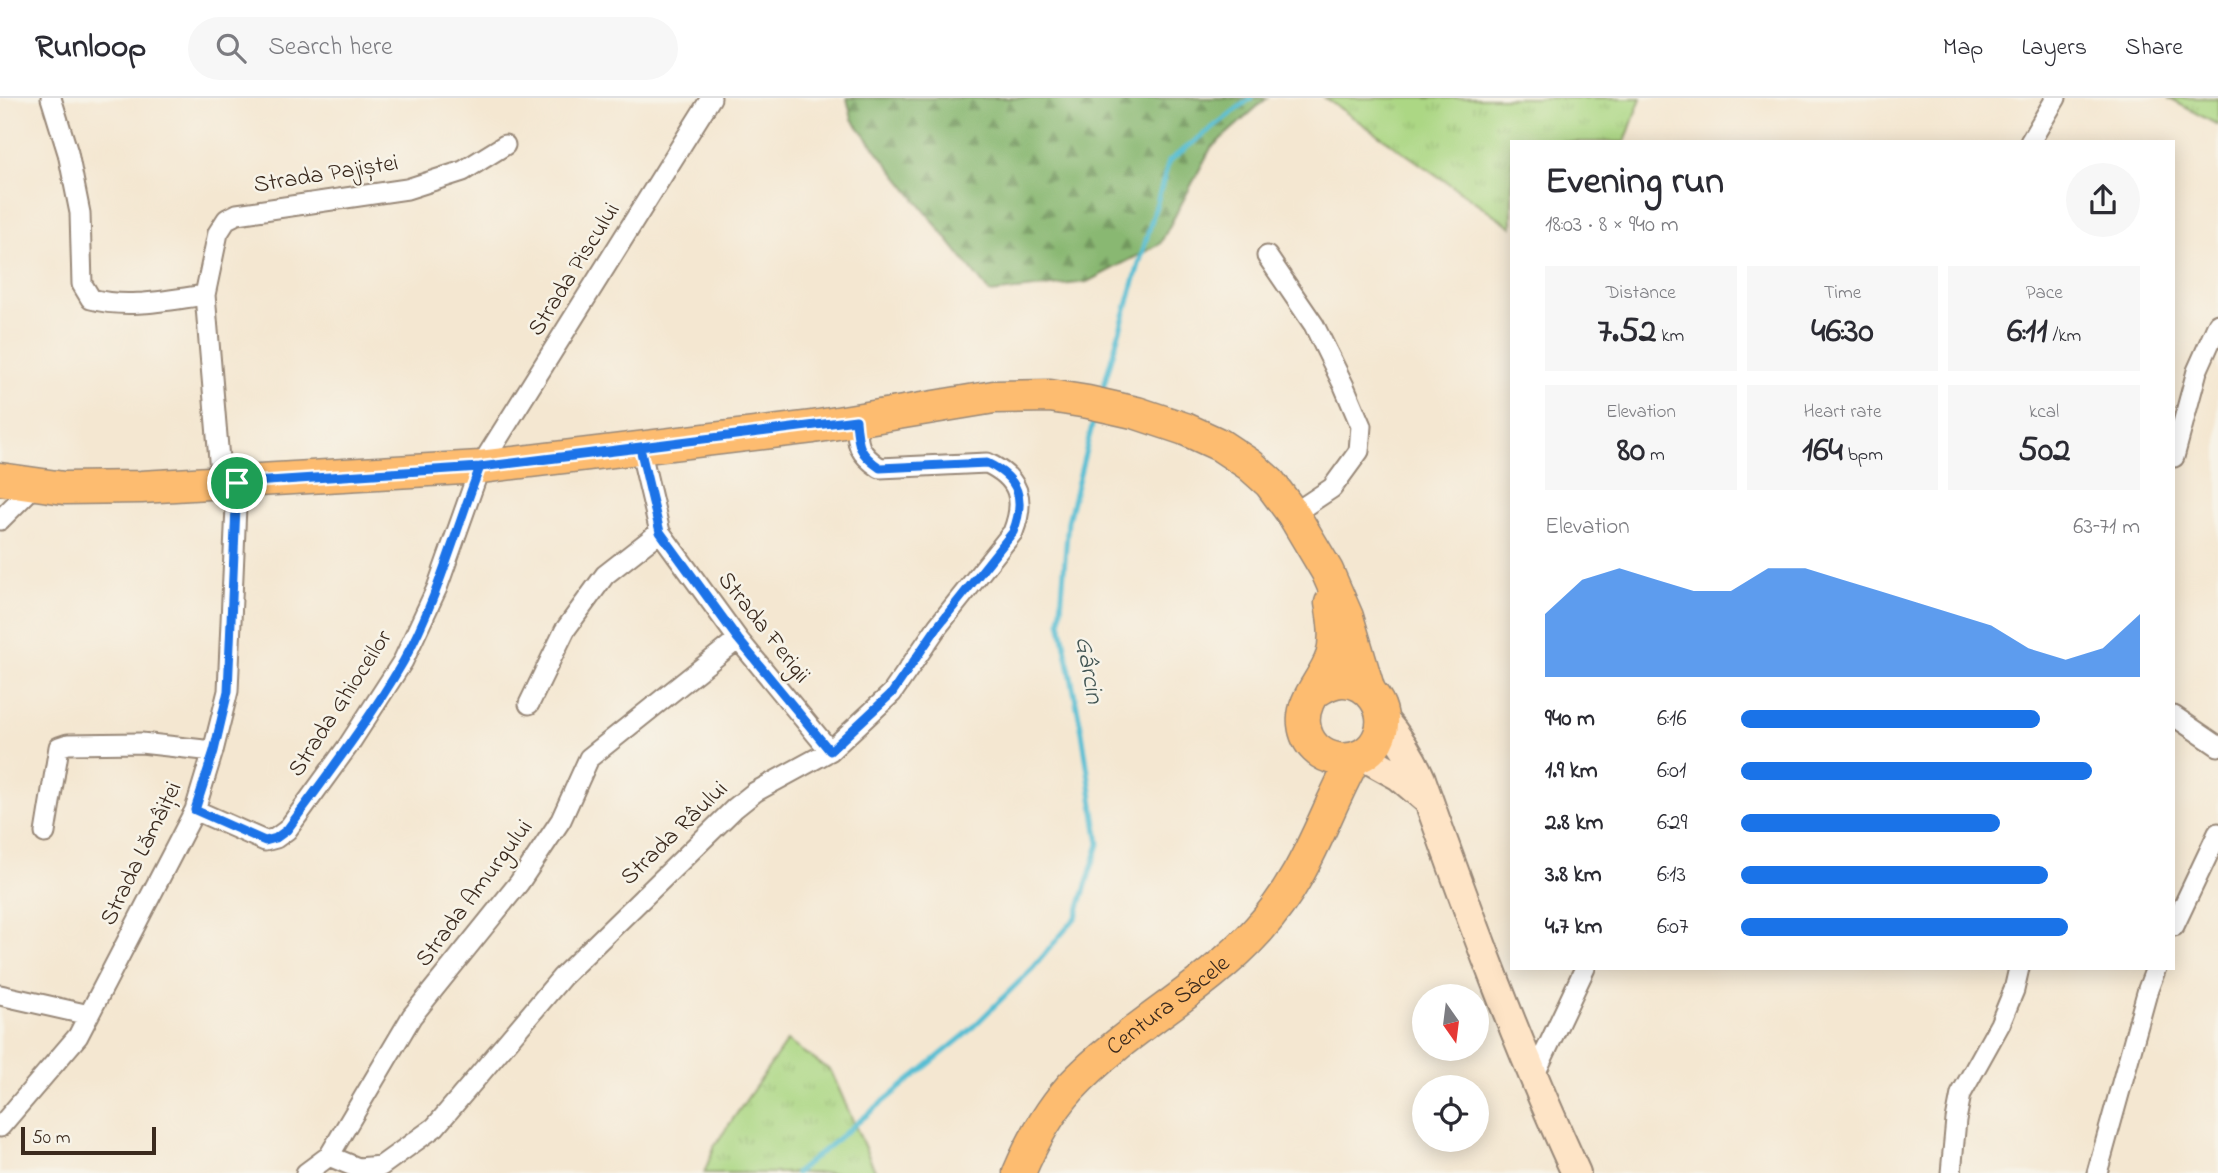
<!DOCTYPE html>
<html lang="en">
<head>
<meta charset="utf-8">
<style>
	:root { --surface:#fff; --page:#f7f7f7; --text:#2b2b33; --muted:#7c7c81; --line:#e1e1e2; --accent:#1a73e8 }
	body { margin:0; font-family:"Indie Flower",sans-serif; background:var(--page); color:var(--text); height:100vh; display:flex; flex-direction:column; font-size:26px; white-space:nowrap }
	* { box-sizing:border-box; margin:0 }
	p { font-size:23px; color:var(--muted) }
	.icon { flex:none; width:38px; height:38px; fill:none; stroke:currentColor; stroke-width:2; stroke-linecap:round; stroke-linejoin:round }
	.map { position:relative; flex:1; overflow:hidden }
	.details { position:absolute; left:1510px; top:42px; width:665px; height:830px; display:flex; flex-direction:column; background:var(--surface); border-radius:0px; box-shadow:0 4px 18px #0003 }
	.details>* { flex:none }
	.needle { width:46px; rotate:166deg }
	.controls { position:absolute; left:1412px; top:886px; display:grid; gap:14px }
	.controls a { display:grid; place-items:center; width:77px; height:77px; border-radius:50%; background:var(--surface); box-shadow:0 4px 18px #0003; font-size:35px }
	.scale { position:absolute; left:21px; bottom:18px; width:135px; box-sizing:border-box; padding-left:7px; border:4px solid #3b2a1e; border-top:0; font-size:19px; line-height:24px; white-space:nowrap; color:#3b2a1e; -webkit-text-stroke:5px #f7f3e8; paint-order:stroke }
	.pin { position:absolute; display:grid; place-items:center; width:60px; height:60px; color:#fff; margin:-30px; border:4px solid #fff; border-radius:50%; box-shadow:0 2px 7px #0007 }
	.round { display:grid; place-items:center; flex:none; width:74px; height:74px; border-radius:37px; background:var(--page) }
	.head { display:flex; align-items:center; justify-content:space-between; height:119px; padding:0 35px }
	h1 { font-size:38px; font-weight:700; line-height:52px }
	.metrics { display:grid; grid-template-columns:repeat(3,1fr); gap:10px; height:119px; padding:7px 35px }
	.metrics div { display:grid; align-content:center; border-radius:0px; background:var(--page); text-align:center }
	.metrics b { font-size:35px; font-weight:700 }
	.metrics small { font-size:19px; font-weight:400 }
	.metrics p { font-size:19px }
	.chart { height:196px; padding:14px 35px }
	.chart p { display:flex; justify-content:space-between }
	.chart svg { width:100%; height:126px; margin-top:7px; fill:var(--accent); opacity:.7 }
	ul { padding:0 35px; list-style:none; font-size:23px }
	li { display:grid; grid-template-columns:112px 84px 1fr; align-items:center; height:52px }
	li i { height:18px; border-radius:9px; background:var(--accent) }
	header { display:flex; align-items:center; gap:42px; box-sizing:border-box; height:98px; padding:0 35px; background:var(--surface); border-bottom:2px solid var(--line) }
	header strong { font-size:33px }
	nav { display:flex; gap:38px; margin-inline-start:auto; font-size:24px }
	.search { width:490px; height:63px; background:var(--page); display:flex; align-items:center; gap:18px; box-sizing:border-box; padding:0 24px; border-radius:38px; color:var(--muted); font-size:26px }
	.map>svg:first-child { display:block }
</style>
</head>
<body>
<header>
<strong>Runloop</strong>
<div class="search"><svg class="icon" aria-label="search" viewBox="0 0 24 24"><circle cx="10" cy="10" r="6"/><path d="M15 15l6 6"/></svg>Search here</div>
<nav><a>Map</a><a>Layers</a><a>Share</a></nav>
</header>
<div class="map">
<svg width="2218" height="1075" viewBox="0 0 2218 1075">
	<defs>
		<pattern id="grass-tufts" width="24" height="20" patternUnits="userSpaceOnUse" patternTransform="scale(1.75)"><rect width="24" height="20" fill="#acd784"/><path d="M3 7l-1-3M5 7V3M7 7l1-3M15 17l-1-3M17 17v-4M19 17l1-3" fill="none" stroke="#95b972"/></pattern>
		<pattern id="forest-firs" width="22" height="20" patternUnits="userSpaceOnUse" patternTransform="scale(1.75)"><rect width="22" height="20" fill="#89b872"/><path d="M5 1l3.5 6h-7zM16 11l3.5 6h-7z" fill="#71965d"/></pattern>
	</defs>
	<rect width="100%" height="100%" fill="#f7f3e8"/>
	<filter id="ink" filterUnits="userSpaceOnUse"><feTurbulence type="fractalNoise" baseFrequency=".0143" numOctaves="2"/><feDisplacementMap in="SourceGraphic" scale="14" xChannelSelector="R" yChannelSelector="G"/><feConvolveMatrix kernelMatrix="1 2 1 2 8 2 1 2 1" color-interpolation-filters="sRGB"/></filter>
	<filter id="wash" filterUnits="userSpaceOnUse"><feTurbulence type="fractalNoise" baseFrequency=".00686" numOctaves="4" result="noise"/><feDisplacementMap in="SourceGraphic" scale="28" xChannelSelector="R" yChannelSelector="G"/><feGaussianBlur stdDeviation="1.57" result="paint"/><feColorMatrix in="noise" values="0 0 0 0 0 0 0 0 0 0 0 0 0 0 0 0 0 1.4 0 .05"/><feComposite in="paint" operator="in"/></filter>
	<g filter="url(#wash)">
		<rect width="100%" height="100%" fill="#f4e7d1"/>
		<!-- grass -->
		<path fill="url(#grass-tufts)" stroke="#748051" stroke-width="2" d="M1325,0H1641L1625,44H1512V129Z
			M2168,0H2218V27Z
			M787,943L831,973L876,1075H704L715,1047Z"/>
		<!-- forest -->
		<path fill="url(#forest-firs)" stroke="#627148" stroke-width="2" d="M847,0H1267L1211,50L1160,146L1087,184L990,195L852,21Z"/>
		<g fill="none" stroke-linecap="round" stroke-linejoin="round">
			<!-- stream -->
			<path stroke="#56bed3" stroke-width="5" d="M1101,297L1169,63L1251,0
				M796,1075L967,935L1033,870L1076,819L1099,746L1082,634L1060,523L1068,423L1095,316"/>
		</g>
	</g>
	<g filter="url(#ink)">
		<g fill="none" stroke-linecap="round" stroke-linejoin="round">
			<defs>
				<path id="minor" d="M51,0L68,55L80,115L82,186L91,201C128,211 167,202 205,197
					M2030,44L2056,0
					M1267,158L1314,227L1344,288L1361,328L1359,353L1332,390L1293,416
					M640,350L660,434L738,541L830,653
					M2174,359L2197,273L2218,226
					M221,385L205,197L218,135L227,121L237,116L407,91L463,73L505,47
					M0,422L35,387
					M529,606L565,532L605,477L660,434
					M2174,618L2218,648
					M195,712L265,743L276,740L287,732L348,648L403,563L437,490L480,369L711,0
					M45,735L59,649L68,646L141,645L213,653
					M2174,828L2218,735
					M0,897L89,917
					M1534,978L1585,870
					M0,1029L78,938L195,712L213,653L228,593L237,385
					M329,1058L358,1070L381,1068L435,1029L562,879L735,710L755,694L830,653L892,595L938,528L1013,434C1026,401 1019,380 987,365L880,370C858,355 857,347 856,322
					M306,1075L329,1058L412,918L519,785L561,722L589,660L738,541
					M1951,1075L1956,1022L1961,996L2000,926L2014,892L2019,870
					M2097,1075L2148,891L2156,870"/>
				<path id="secondary" d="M1382,620C1399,639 1411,658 1421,681C1468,814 1517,947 1576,1075
					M1361,657L1399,678L1425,700"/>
				<g id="primary">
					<path d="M0,381L64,390L141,389L480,369L813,329L994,299L1050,298L1088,304L1137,315L1185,331L1220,347L1250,367L1270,385L1293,416L1327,473L1347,519L1369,593"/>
					<path d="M1313,595C1323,589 1331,583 1343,583C1369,583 1389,611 1380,636C1366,675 1308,667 1304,626C1301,602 1325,581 1332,558C1337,541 1334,522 1331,505"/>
					<path id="s1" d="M1019,1075C1032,1044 1048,1015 1071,989C1127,929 1203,893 1258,832C1307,778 1321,722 1354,661"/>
				</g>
			</defs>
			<!-- minor casing -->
			<use href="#minor" stroke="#988878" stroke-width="23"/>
			<!-- secondary casing -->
			<use href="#secondary" stroke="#988878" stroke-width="32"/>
			<!-- primary casing -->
			<use href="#primary" stroke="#988878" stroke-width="35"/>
			<!-- minor -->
			<use href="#minor" stroke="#fff" stroke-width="19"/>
			<!-- secondary -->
			<use href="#secondary" stroke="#fee4c6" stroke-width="28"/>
			<!-- primary -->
			<use href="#primary" stroke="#fdbc70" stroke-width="32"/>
		</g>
	</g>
	<g fill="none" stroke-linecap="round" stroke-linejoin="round" filter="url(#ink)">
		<defs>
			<path id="route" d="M237,385L480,369L640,350L660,434L738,541L830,653L892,595L938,528L1013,434C1026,401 1019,380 987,365L880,370C858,355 858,347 856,322L480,369C455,434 437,503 403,564C369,623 327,677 287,732L276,740L265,743L195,712L214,653L228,593L237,385"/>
		</defs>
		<!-- route casing -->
		<use href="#route" stroke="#fff" stroke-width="14"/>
		<!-- route -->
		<use href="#route" stroke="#1a73e8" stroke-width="9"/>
	</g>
	<g text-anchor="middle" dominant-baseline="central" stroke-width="5" stroke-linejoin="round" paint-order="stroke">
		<!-- street labels -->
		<g font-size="24" fill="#3b2a1e" stroke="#f7f3e8">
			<text transform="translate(326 77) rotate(-9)">Strada Pajiștei</text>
			<text transform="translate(575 172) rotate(-58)">Strada Piscului</text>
			<text transform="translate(763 530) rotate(52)">Strada Ferigii</text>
			<text transform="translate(341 606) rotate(-57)">Strada Ghioceilor</text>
			<text transform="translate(675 736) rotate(-44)">Strada Râului</text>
			<text transform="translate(142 756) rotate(-64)">Strada Lămâiței</text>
			<text transform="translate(475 796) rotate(-53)">Strada Amurgului</text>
			<text stroke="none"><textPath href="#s1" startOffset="228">Centura Săcele</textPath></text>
		</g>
		<!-- water labels -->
		<g font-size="26" font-style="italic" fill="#435654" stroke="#f7f3e8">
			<text transform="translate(1088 572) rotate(80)">Gârcin</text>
		</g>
	</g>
</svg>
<div class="controls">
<a><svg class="needle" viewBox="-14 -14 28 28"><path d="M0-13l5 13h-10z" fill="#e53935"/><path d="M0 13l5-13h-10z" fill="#7c7c81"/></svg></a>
<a><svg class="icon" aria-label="locate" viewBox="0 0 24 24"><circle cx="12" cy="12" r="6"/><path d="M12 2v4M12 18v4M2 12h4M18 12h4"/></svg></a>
</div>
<div class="scale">50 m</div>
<div class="pin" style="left:237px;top:385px;background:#1e9e55"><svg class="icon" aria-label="arrive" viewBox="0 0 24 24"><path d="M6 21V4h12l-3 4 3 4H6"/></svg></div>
<section class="details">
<div class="head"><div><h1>Evening run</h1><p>18:03 · 8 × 940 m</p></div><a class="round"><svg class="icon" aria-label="share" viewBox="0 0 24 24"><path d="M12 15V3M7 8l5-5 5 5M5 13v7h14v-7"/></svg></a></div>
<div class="metrics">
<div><p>Distance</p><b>7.52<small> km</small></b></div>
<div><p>Time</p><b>46:30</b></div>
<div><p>Pace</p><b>6:11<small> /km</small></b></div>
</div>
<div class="metrics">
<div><p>Elevation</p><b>80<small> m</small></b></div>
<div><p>Heart rate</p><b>164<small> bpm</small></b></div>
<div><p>kcal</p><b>502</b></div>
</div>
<div class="chart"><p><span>Elevation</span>63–71 m</p>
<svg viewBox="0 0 160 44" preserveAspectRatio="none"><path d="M0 44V22L10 10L20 6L30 10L40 14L50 14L60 6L70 6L80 10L90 14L100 18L110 22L120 26L130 34L140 38L150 34L160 22V44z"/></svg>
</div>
<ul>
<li><b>940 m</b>6:16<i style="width:75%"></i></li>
<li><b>1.9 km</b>6:01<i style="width:88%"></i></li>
<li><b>2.8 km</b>6:29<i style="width:65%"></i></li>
<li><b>3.8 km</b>6:13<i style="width:77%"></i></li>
<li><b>4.7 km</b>6:07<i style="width:82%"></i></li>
</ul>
</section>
</div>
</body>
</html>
